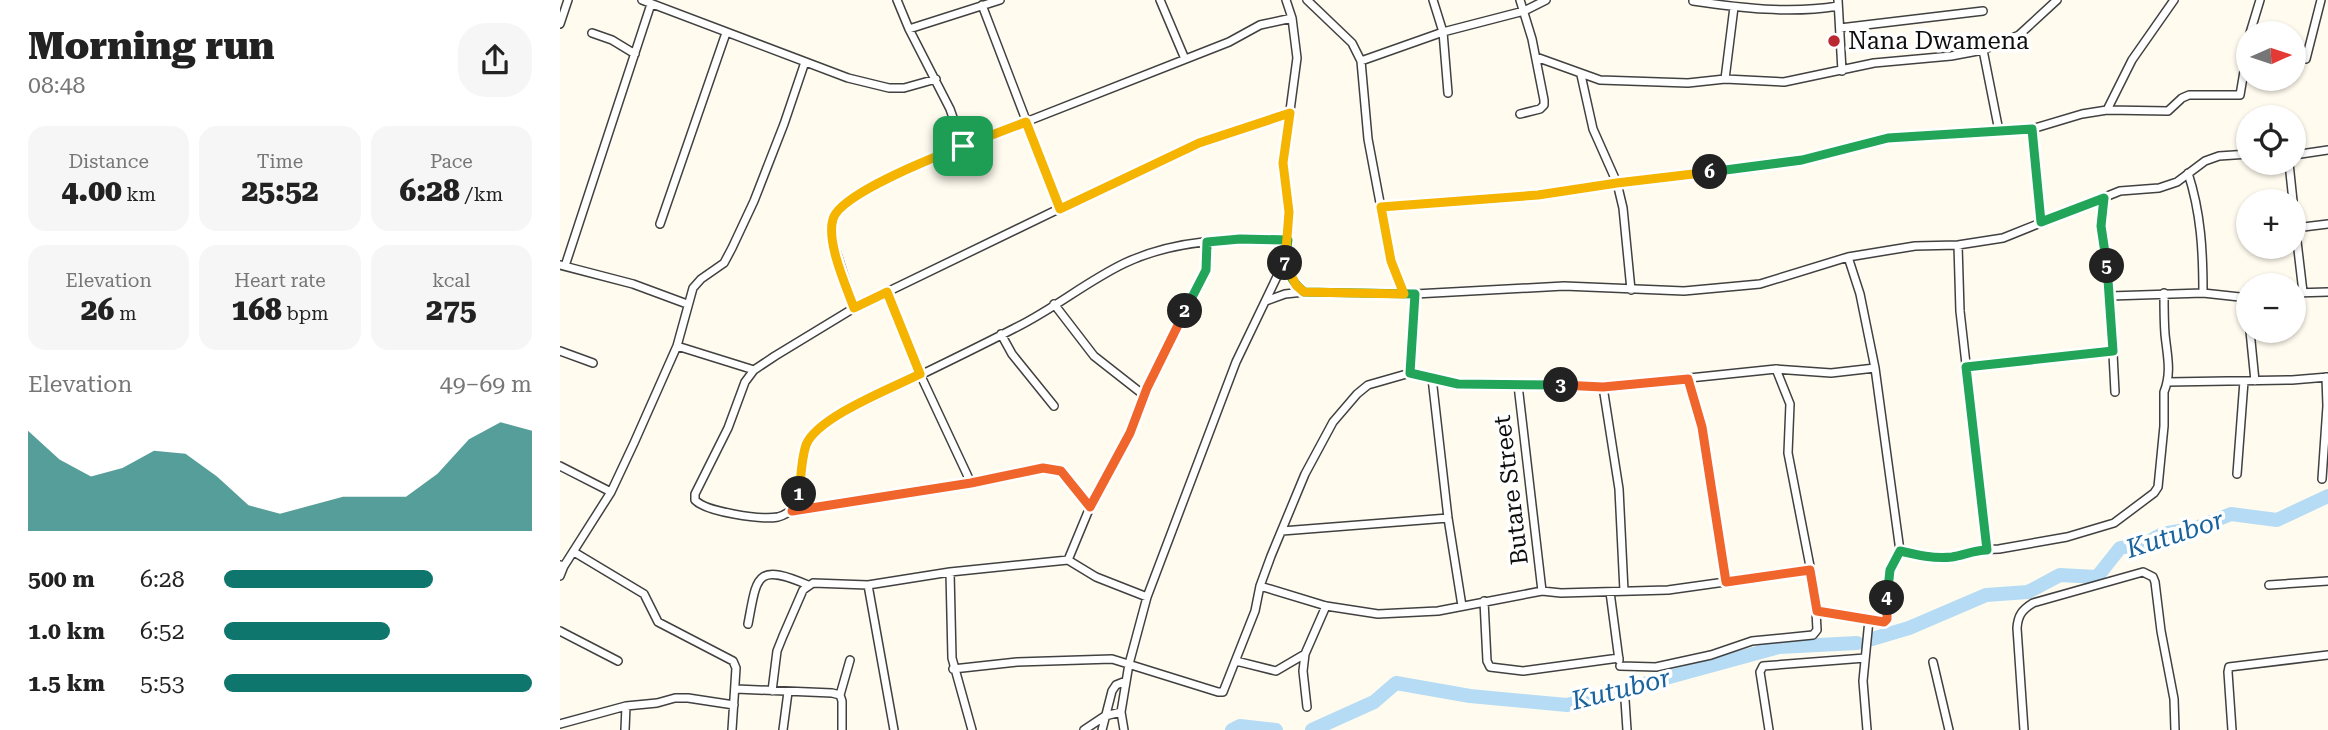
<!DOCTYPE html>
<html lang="en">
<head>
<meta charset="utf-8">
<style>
	:root { --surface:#fff; --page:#f6f6f6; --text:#222; --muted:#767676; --accent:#0f766e }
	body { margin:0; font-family:"Roboto Serif",serif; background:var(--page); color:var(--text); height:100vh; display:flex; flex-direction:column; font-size:26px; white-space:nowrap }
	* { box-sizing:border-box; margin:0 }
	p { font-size:23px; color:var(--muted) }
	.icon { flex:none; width:38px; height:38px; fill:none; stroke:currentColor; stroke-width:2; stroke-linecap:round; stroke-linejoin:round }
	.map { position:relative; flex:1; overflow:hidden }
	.side { display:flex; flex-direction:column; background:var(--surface); width:560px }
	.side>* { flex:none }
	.needle { width:46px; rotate:87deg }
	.fabs { position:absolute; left:1676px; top:21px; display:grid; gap:14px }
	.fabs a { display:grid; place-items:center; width:70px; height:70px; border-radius:50%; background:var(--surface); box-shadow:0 2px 5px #0004; font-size:35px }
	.pin { position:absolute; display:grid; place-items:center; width:60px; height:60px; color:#fff; margin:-30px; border-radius:14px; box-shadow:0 4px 10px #0006 }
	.km { position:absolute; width:35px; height:35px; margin:-18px; border-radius:50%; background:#222; color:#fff; font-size:19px; line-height:35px; text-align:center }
	.round { display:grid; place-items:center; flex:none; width:74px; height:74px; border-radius:28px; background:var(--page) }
	.head { display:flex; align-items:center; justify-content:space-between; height:119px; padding:0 28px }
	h1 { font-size:38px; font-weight:800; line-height:52px }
	.metrics { display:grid; grid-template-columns:repeat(3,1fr); gap:10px; height:119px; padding:7px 28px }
	.metrics div { display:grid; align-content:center; border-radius:18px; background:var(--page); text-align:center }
	.metrics b { font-size:30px; font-weight:800 }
	.metrics small { font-size:19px; font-weight:400 }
	.metrics p { font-size:19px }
	.chart { height:196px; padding:14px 28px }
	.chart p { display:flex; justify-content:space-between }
	.chart svg { width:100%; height:126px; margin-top:7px; fill:var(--accent); opacity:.7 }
	ul { padding:0 28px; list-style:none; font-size:23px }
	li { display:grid; grid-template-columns:112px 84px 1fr; align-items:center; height:52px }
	li i { height:18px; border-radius:9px; background:var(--accent) }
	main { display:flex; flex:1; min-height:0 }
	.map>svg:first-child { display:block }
</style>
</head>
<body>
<main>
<section class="side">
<div class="head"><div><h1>Morning run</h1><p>08:48</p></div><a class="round"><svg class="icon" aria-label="share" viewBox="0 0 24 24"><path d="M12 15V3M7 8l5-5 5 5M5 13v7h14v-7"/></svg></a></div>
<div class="metrics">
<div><p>Distance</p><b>4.00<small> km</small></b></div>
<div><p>Time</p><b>25:52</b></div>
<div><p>Pace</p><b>6:28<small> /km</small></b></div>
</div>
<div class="metrics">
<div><p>Elevation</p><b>26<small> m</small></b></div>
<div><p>Heart rate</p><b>168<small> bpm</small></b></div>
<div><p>kcal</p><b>275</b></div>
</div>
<div class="chart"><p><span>Elevation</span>49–69 m</p>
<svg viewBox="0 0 160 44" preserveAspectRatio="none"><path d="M0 44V9L10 19L20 25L30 22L40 16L50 17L60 25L70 35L80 38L90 35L100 32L110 32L120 32L130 24L140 12L150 6L160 9V44z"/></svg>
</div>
<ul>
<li><b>500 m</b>6:28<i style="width:68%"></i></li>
<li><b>1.0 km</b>6:52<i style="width:54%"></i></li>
<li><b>1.5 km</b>5:53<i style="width:100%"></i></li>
</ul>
</section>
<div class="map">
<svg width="1768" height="730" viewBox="0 0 1768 730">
	<rect width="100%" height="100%" fill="#fffbef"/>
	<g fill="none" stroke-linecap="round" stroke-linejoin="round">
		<!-- river -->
		<path stroke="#b5dcf4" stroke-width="14" d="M1312,639L1349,628L1426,595L1468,592L1500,575L1537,577L1560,548L1586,543L1602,534L1636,528L1671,514L1717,520L1768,496
			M672,730L680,726L716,730
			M752,730L814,702L836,683L910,696L1007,705L1219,647L1297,643"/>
		<defs>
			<path id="street" d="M82,0L288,78L329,88H344L376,79
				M337,0L349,29L390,109L403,146
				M600,0L625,59
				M747,0L792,43L801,61L808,139L831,261L844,294
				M873,0L883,32L888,93
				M960,0L972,39L984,100V105L980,109L960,114
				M1278,0L1282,71
				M1133,1C1181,8 1230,14 1278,6
				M422,5L500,209
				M0,24L8,0
				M1280,28L1423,11
				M349,29L440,0
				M32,33L52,40L75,54
				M1690,33L1700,0
				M1423,50L1439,131
				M976,57L1040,80L1128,83L1165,79L1224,82L1314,63L1391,56L1423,50L1459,35L1497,0
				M1746,59L1761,0
				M801,61L883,32L964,11L986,0
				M1021,75L1033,129L1057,183L1063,208L1071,290
				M1165,79L1174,7
				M1547,110L1572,60L1614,0
				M1472,129L1481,222
				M1734,155L1768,150
				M1729,163L1733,201
				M1628,173C1641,213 1643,251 1643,293
				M1544,198L1541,226L1550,296L1643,293L1689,298
				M822,207L979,195L1057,183L1193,168L1242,160L1328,138L1472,129L1522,114L1547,110L1608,111L1622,98L1629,95H1680L1689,42
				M1734,216L1743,292
				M100,224L166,33
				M1735,228L1768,224
				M728,240C674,238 616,239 565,263C527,281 494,309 455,328C397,358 337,386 278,415L252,434L246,447L237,506C231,511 226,515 218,517C201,520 146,512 135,500V494L168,428L185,382L194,370L215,356L294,308L573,173L639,143L730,113
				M1398,245L1400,311L1427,550
				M724,262L736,285L744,292
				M0,265L73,284L127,304
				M5,266L91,4
				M327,292L360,374L411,483
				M1734,293L1768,292
				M1550,296L1555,392
				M706,301L725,294L744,292L855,294L1004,286L1124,291L1200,284L1288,257L1355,246L1398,245L1443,238L1560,191L1599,188L1617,182L1645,161L1659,156L1689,154
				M494,304L534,356L585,396
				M294,308L272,238V222L275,212L295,198L346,169L669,42L700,25L732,18
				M1690,331L1695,381
				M441,334L452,354L494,406
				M117,346L194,370
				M0,351L33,363
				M1406,367L1553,351
				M850,373L855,294
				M872,378L888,518L902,606
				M1128,379L1142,427L1166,582
				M1608,382L1732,380L1768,377
				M958,385L982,591
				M1043,387L1059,489L1064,591
				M0,466L51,492
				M1677,474L1684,381
				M1762,479L1767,406L1766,377
				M233,510L411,483L483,468L501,471L530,507
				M722,531L888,518
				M1340,551L1363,556H1393L1415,550L1439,549L1507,537L1554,523L1594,493L1598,487L1604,426V392C1612,372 1607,355 1605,334C1604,321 1604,307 1604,293
				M14,552L84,594L98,622L173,661L176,668L172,730
				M508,560L530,507L570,433L587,388L646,270L647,242
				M0,565L4,566L51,492L74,443L117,346L133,288L141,279L164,263L172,248L194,201L224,124L245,62
				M390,572L392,658L412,730
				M0,576L4,566
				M308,585L334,730
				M1709,585L1768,581
				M700,586L766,606L818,614L878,611L982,591L1001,593L1108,590L1250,570
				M1050,592L1059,660
				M924,601L927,661L930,667L963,671L1059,658
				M1257,611L1324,622L1328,614L1330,570L1340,551L1315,368L1300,294L1288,257
				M188,624C197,577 195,562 248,585
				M0,631L58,661
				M676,661L716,671L745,654
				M1373,662L1389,730
				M1060,666L1096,667L1151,655L1192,641L1253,635L1257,630L1255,592L1228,453L1230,404L1216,369
				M393,669L457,662L552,659L658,692H663L695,611L700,586L711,556L745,474L773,422L797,394L808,385L850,373L899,384L1043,387L1216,369L1271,373L1315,368
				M176,689L272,693L280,695L282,701V730
				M212,691L217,651L223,636L243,590L253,583L308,585L390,572L508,560L536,577L587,597
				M280,695L290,660
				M1065,700L1067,730
				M747,707L743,671L745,654L766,606
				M0,724L66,706L97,703L115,698H128L174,705
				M65,730L66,706
				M223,730L228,692
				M524,730L545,716L561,712
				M542,730L552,691L556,685L566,681
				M564,730L561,712L569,664L587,597L676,362L724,262L729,212L723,163L737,58L732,18L726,0
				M1209,730L1200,672L1203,666L1305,658
				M1307,730L1303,681L1309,620
				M1464,730L1457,628C1458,615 1462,610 1473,603L1583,572L1593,577L1595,582L1601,631L1614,699L1615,730
				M1672,730L1668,672L1669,667L1768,655"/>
		</defs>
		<!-- street casing -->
		<use href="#street" stroke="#414141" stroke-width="10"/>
		<!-- street -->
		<use href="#street" stroke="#fff" stroke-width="7"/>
	</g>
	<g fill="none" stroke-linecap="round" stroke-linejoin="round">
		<defs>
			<path id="split-1" d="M239,494C241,479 241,460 246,445C257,417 332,388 360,374L327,292L294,308C286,286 266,242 273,219C280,194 377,156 403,146"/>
			<path id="split-2" d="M239,494L237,506L232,511L411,483L483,468L501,471L530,507L570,433L587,388L625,311"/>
			<path id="split-3" d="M625,311L646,270L647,242L680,239L728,240C724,263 725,276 744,292L855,294L850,373L898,384L1001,385"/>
			<path id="split-4" d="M1001,385L1043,387L1128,379L1142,427L1166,582L1250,570L1257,611L1324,622L1327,619V598"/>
			<path id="split-5" d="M1327,598L1330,570L1340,551C1357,555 1374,559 1392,557C1404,555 1415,550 1427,550L1406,367L1553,351L1547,266"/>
			<path id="split-6" d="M1150,172L1242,160L1328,138L1472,129L1481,222L1544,198L1541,226L1547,266"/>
			<path id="split-7" d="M725,263L736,285L744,292L844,294L831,261L821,207L978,195L1057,183L1150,172"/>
			<path id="split-8" d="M403,146L466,122L500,209L639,143L730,113L723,163L729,212L725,263"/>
		</defs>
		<!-- split-1 casing -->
		<use href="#split-1" stroke="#fff" stroke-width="14"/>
		<!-- split-2 casing -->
		<use href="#split-2" stroke="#fff" stroke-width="14"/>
		<!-- split-3 casing -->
		<use href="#split-3" stroke="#fff" stroke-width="14"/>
		<!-- split-4 casing -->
		<use href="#split-4" stroke="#fff" stroke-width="14"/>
		<!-- split-5 casing -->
		<use href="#split-5" stroke="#fff" stroke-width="14"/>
		<!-- split-6 casing -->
		<use href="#split-6" stroke="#fff" stroke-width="14"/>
		<!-- split-7 casing -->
		<use href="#split-7" stroke="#fff" stroke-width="14"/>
		<!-- split-8 casing -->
		<use href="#split-8" stroke="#fff" stroke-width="14"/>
		<!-- split-1 -->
		<use href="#split-1" stroke="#f5b400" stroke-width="9"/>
		<!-- split-2 -->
		<use href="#split-2" stroke="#f0652b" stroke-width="9"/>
		<!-- split-3 -->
		<use href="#split-3" stroke="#22a559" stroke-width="9"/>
		<!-- split-4 -->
		<use href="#split-4" stroke="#f0652b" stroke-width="9"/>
		<!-- split-5 -->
		<use href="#split-5" stroke="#22a559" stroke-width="9"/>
		<!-- split-6 -->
		<use href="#split-6" stroke="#22a559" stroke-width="9"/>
		<!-- split-7 -->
		<use href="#split-7" stroke="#f5b400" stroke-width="9"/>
		<!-- split-8 -->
		<use href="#split-8" stroke="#f5b400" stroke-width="9"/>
	</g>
	<!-- markers -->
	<circle fill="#ba292f" stroke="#fff" stroke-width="2.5" cx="1274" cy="41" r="7"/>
	<g text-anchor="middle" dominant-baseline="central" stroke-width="7" stroke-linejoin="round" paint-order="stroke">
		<!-- poi labels -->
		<g font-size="24" fill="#0e0e0e" stroke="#fff" text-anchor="start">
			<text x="1288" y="41">Nana Dwamena</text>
		</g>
		<!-- street labels -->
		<g font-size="24" fill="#0e0e0e" stroke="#fff">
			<text transform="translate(951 490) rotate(-97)">Butare Street</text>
		</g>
		<!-- water labels -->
		<g font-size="26" font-style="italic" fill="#1a639c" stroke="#fff">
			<text transform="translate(1615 534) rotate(-18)">Kutubor</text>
			<text transform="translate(1061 689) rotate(-14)">Kutubor</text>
		</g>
	</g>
</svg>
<div class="fabs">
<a><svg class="needle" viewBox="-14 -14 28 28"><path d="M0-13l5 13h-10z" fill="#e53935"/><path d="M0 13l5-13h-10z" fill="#767676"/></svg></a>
<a><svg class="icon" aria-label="locate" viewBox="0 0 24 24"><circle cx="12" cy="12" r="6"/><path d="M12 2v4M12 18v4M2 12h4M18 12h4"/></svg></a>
<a>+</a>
<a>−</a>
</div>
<div class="pin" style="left:403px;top:146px;background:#1e9e55"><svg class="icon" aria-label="arrive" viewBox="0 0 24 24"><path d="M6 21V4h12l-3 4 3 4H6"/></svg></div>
<b class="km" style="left:239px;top:494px">1</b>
<b class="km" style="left:625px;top:311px">2</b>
<b class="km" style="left:1001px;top:385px">3</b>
<b class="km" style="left:1327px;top:598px">4</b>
<b class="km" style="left:1547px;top:266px">5</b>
<b class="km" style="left:1150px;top:172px">6</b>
<b class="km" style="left:725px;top:263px">7</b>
</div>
</main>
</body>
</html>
